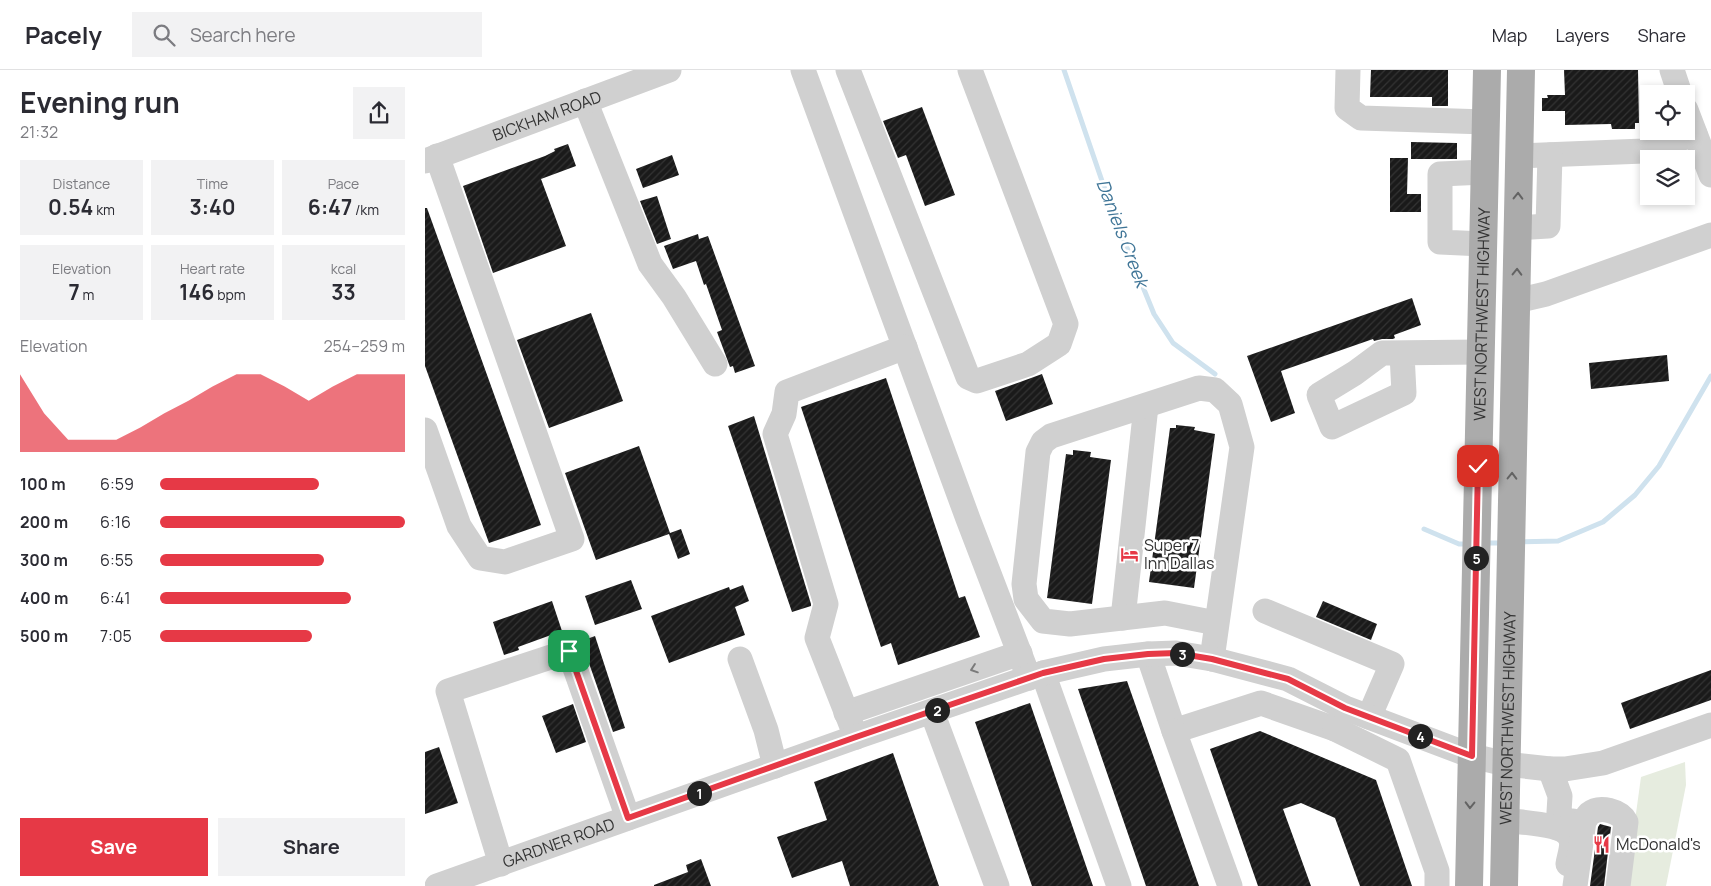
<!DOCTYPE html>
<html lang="en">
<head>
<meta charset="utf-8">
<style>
	:root { --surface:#fff; --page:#f2f2f3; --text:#2b2b33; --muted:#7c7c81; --line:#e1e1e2; --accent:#e63946 }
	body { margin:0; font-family:Manrope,sans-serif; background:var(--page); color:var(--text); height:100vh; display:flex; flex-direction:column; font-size:19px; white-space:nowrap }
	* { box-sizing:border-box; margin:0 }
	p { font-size:16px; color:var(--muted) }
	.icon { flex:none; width:28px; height:28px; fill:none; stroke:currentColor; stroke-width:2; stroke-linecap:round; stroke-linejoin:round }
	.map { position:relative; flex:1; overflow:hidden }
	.sheet { display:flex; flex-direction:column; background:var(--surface); width:425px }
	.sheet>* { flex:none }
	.buttons { position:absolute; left:1215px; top:15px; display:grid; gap:10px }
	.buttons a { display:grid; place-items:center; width:55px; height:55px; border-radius:0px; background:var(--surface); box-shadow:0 2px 8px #0003; font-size:25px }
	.pin { position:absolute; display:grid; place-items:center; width:42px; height:42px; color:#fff; margin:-21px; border-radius:10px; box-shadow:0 2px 8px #0006 }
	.km { position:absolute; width:25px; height:25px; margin:-12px; border-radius:50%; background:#222; color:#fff; font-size:14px; line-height:25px; text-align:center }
	.round { display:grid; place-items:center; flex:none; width:52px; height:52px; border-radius:0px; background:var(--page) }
	.head { display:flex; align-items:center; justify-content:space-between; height:85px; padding:0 20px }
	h1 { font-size:28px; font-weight:700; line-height:38px }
	.figures { display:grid; grid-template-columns:repeat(3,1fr); gap:8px; height:85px; padding:5px 20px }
	.figures div { display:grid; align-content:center; border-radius:0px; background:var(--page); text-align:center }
	.figures b { font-size:21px; font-weight:700 }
	.figures small { font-size:14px; font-weight:400 }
	.figures p { font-size:14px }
	.chart { height:140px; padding:10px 20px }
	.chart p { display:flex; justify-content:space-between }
	.chart svg { width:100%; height:90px; margin-top:5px; fill:var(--accent); opacity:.7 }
	.button { display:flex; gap:10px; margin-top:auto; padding:10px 20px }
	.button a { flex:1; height:58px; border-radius:0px; background:var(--accent); color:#fff; font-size:20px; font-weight:700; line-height:58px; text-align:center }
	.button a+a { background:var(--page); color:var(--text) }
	ul { padding:0 20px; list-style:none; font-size:16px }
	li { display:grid; grid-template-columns:80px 60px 1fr; align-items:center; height:38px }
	li i { height:12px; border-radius:6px; background:var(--accent) }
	header { display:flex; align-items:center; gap:30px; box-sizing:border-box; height:70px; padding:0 25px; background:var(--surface); border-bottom:1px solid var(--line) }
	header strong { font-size:24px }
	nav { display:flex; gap:28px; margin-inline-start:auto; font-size:18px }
	.search { width:350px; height:45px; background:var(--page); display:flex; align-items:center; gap:12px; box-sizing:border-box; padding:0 18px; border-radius:0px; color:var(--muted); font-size:19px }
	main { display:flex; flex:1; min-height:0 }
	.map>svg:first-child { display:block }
</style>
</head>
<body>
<header>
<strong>Pacely</strong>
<div class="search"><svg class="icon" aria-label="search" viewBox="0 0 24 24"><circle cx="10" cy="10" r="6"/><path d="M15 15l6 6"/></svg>Search here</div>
<nav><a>Map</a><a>Layers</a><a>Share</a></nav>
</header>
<main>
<section class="sheet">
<div class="head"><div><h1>Evening run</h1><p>21:32</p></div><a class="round"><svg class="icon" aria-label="share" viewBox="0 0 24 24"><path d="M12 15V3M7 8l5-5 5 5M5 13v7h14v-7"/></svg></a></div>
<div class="figures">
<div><p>Distance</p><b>0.54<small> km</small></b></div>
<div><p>Time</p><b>3:40</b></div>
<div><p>Pace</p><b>6:47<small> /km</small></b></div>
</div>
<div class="figures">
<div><p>Elevation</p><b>7<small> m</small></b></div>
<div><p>Heart rate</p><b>146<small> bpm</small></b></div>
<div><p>kcal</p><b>33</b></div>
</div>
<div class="chart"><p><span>Elevation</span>254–259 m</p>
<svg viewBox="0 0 160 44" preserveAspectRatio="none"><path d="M0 44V6L10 25L20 38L30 38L40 38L50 32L60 25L70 19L80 12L90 6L100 6L110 12L120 19L130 12L140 6L150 6L160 6V44z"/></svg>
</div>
<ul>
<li><b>100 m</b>6:59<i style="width:65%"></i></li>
<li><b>200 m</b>6:16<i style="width:100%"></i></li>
<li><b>300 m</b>6:55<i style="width:67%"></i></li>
<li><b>400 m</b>6:41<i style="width:78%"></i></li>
<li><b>500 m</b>7:05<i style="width:62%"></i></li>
</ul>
<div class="button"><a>Save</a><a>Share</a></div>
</section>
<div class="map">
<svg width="1286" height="816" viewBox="0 0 1286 816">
	<defs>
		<pattern id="building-hatch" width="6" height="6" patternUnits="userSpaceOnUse" patternTransform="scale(1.25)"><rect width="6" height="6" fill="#1a1a1a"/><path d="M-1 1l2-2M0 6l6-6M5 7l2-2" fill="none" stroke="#333"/></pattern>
	</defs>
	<rect width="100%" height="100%" fill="#fff"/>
	<!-- grass -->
	<path fill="#e6ecdf" d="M1260,692L1261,715L1241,816H1201L1216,707Z"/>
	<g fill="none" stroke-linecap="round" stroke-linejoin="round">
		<!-- stream -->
		<path stroke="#cfe2ee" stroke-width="5" d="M639,0L689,146L729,244L748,273L790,304
			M999,459L1034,474H1042
			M1093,472L1133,471L1178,452L1210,425L1234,396L1286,306
			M1058,473H1077"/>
	</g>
	<!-- building -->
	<path fill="url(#building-hatch)" d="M946,0H1023V36H1007V27H945Z
		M1139,0H1213L1214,53H1210V59H1187L1186,54L1140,55V41H1117V28H1123L1122,25H1140Z
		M497,37L530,125L500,136L481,85L473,88L458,51Z
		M986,72L1032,73V89H986Z
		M143,74L151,96L116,109L141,176L68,203L38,116L120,86L130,81L129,79Z
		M247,85L254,105L218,118L211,99Z
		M965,88H983L982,124H996V142H965Z
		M232,126L246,169L232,174L215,131Z
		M0,138H2L116,455L64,473L0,296Z
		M273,164L274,169L283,166L330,296L310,303L308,296L305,297L292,262L297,260L281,214L279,215L271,191L248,199L239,176Z
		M987,228L996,255L969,265L970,268L968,269H957L949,271L948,269L856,301L870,343L846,352L822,286Z
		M166,243L198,331L124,358L92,270Z
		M1242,285L1244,311L1166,319L1164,293Z
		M617,304L628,334L581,351L570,321Z
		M461,308L534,528L540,526L555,567L473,595L466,573L456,577L376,337Z
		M329,346L386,534V536L367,542L303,356Z
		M751,355L770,357L769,360L790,364L769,518L724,512L745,358H751Z
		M214,376L245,463L256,459L265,484L253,489L244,464L171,490L140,403Z
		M648,380L666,382L665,387L686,390L667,534L622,528L641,384L648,385Z
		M206,510L217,539L170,555L160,526Z
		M318,515L324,531L310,537L320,565L244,593L226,546L304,517L305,520Z
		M127,531L137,561L93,577L94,580L79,585L68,552Z
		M898,531L952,554L946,570L891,547Z
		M170,566L200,658L188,662L158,576L154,572Z
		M1286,600V630L1205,659L1196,633Z
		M702,611L774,816H721L653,619Z
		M605,633L668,816H607L550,652Z
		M148,634L161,672L131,683L117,646Z
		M835,661L951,710L987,816H935L910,748L876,733L858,739L886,816H833L785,679Z
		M14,677L33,733L0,744V682Z
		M468,683L514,816H425L417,791L367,808L352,767L402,750L389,712Z
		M1175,754L1186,757L1179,816H1165L1173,757Z
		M276,789L286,816H229V815L263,802L261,795Z"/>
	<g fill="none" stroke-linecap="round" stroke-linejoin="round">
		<!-- minor -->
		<g stroke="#d0d0d0" stroke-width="25">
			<path d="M378,0L543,449L604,608"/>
			<path d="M423,0L543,307L552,311L603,294L634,274L641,254L545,0"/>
			<path d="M923,0L922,38L936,48L1061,52"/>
			<path d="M1247,0L1255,24"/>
			<path d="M160,31L225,194L249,227L290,294"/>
			<path d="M1261,40L1286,105"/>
			<path d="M1094,86L1219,81L1270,64"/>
			<path id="s1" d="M0,91L244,0"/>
			<path d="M1092,158L1123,156L1125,85"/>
			<path d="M1058,174L1015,172V104L1060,102"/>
			<path d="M1091,231L1121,224L1286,165"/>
			<path d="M977,284L979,323L907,357L894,325L930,303L957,283L1056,282"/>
			<path d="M0,360L34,456L55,488L80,492L147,469L12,86"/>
			<path d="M840,541L967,594L944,647"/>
			<path d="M698,548L721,336"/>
			<path d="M723,584L749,661L836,633L910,659"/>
			<path d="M315,589L341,660L350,696"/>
			<path d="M787,589L817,377L805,334L790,320L774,318L626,366L618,372L613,382L599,514L601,529L618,551L645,554L740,543L791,553"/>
			<path d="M618,603L694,816"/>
			<path d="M507,642L572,816"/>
			<path d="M421,643L595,583"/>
			<path d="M917,644L910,659L973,690L1012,801V816"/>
			<path d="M749,661L805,816"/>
			<path d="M431,667L392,568L401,534L350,364L359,344L362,322L480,277"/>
			<path d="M1125,699L1135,726L1133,758L1148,751"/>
			<path d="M1080,750C1096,753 1141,753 1146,770C1148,777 1144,787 1143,794"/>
			<path d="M76,794L23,621L144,581L203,748"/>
			<path id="s2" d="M12,816L431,667L618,603L679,589L723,584L751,583L787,589L863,609L920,638L1047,686L1081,694L1125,699H1140L1178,693L1286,655"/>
			<path d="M1150,816L1159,751C1161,749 1162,746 1164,744C1175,735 1195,741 1201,752L1193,816"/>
		</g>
		<!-- major -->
		<g stroke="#ababab" stroke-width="28">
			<path id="s3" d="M1044,816L1062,0"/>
			<path id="s4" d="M1079,816L1096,0"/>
		</g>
	</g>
	<!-- one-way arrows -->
	<defs><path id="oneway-chevron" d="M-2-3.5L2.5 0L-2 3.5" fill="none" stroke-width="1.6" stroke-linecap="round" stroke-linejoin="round" transform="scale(1.25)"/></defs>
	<g stroke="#636363">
		<use href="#oneway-chevron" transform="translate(1093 126) rotate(-89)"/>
		<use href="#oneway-chevron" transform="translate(1092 202) rotate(-89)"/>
		<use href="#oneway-chevron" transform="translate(1087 406) rotate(-89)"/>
		<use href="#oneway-chevron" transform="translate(1045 735) rotate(91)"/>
	</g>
	<use stroke="#7a7a7a" href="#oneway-chevron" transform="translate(549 599) rotate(161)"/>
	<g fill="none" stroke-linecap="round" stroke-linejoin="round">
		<defs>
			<path id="route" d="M144,581L203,748L431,667L618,603L679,589L723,584L751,583L787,589L863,609L920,638L1047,686L1053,396"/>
		</defs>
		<!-- route casing -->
		<use href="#route" stroke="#fff" stroke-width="10"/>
		<!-- route -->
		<use href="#route" stroke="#e63946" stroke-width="6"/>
	</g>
	<!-- icons -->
	<defs>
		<symbol id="hotel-bare" viewBox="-9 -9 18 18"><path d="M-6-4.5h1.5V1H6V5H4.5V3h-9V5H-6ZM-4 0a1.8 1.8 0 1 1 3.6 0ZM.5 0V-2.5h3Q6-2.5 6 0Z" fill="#e63946" stroke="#fff" stroke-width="2.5" paint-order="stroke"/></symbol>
		<symbol id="restaurant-bare" viewBox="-9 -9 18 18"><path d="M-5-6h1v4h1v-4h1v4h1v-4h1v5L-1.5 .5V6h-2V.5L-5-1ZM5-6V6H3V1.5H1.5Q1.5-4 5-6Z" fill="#e63946" stroke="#fff" stroke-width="2.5" paint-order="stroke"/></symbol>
	</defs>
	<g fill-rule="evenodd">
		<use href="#hotel-bare" x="692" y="472" width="25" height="25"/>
		<use href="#restaurant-bare" x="1164" y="762" width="25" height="25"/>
	</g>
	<g text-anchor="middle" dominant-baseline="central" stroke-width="5" stroke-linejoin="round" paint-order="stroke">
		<!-- street labels -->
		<g font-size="16" fill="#333" stroke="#fff">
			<text stroke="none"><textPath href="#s1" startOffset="130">BICKHAM ROAD</textPath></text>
			<text stroke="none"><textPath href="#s3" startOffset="572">WEST NORTHWEST HIGHWAY</textPath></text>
			<text stroke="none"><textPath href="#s4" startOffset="168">WEST NORTHWEST HIGHWAY</textPath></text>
			<text stroke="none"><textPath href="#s2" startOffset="129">GARDNER ROAD</textPath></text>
		</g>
		<!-- poi labels -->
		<g font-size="16" fill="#333" stroke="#fff" text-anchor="start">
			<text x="719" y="475">Super 7<tspan x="719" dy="18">Inn Dallas</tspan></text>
			<text x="1191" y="774">McDonald's</text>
		</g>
		<!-- water labels -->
		<g font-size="18" font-style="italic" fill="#3f7597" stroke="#fff">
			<text transform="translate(698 163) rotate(69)">Daniels Creek</text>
		</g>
	</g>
</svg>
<div class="buttons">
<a><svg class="icon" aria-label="locate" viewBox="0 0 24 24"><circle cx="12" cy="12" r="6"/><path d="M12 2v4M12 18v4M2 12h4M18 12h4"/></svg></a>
<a><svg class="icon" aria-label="layers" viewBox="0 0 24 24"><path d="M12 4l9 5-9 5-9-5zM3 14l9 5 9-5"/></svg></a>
</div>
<div class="pin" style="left:144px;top:581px;background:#1e9e55"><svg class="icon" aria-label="arrive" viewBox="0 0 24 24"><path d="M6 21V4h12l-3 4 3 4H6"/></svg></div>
<div class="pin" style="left:1053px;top:396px;background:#d93025"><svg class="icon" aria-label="check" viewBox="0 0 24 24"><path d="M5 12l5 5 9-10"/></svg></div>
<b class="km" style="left:274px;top:723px">1</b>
<b class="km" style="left:512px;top:640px">2</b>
<b class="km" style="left:757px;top:584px">3</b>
<b class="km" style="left:995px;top:666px">4</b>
<b class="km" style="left:1051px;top:488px">5</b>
</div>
</main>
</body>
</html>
